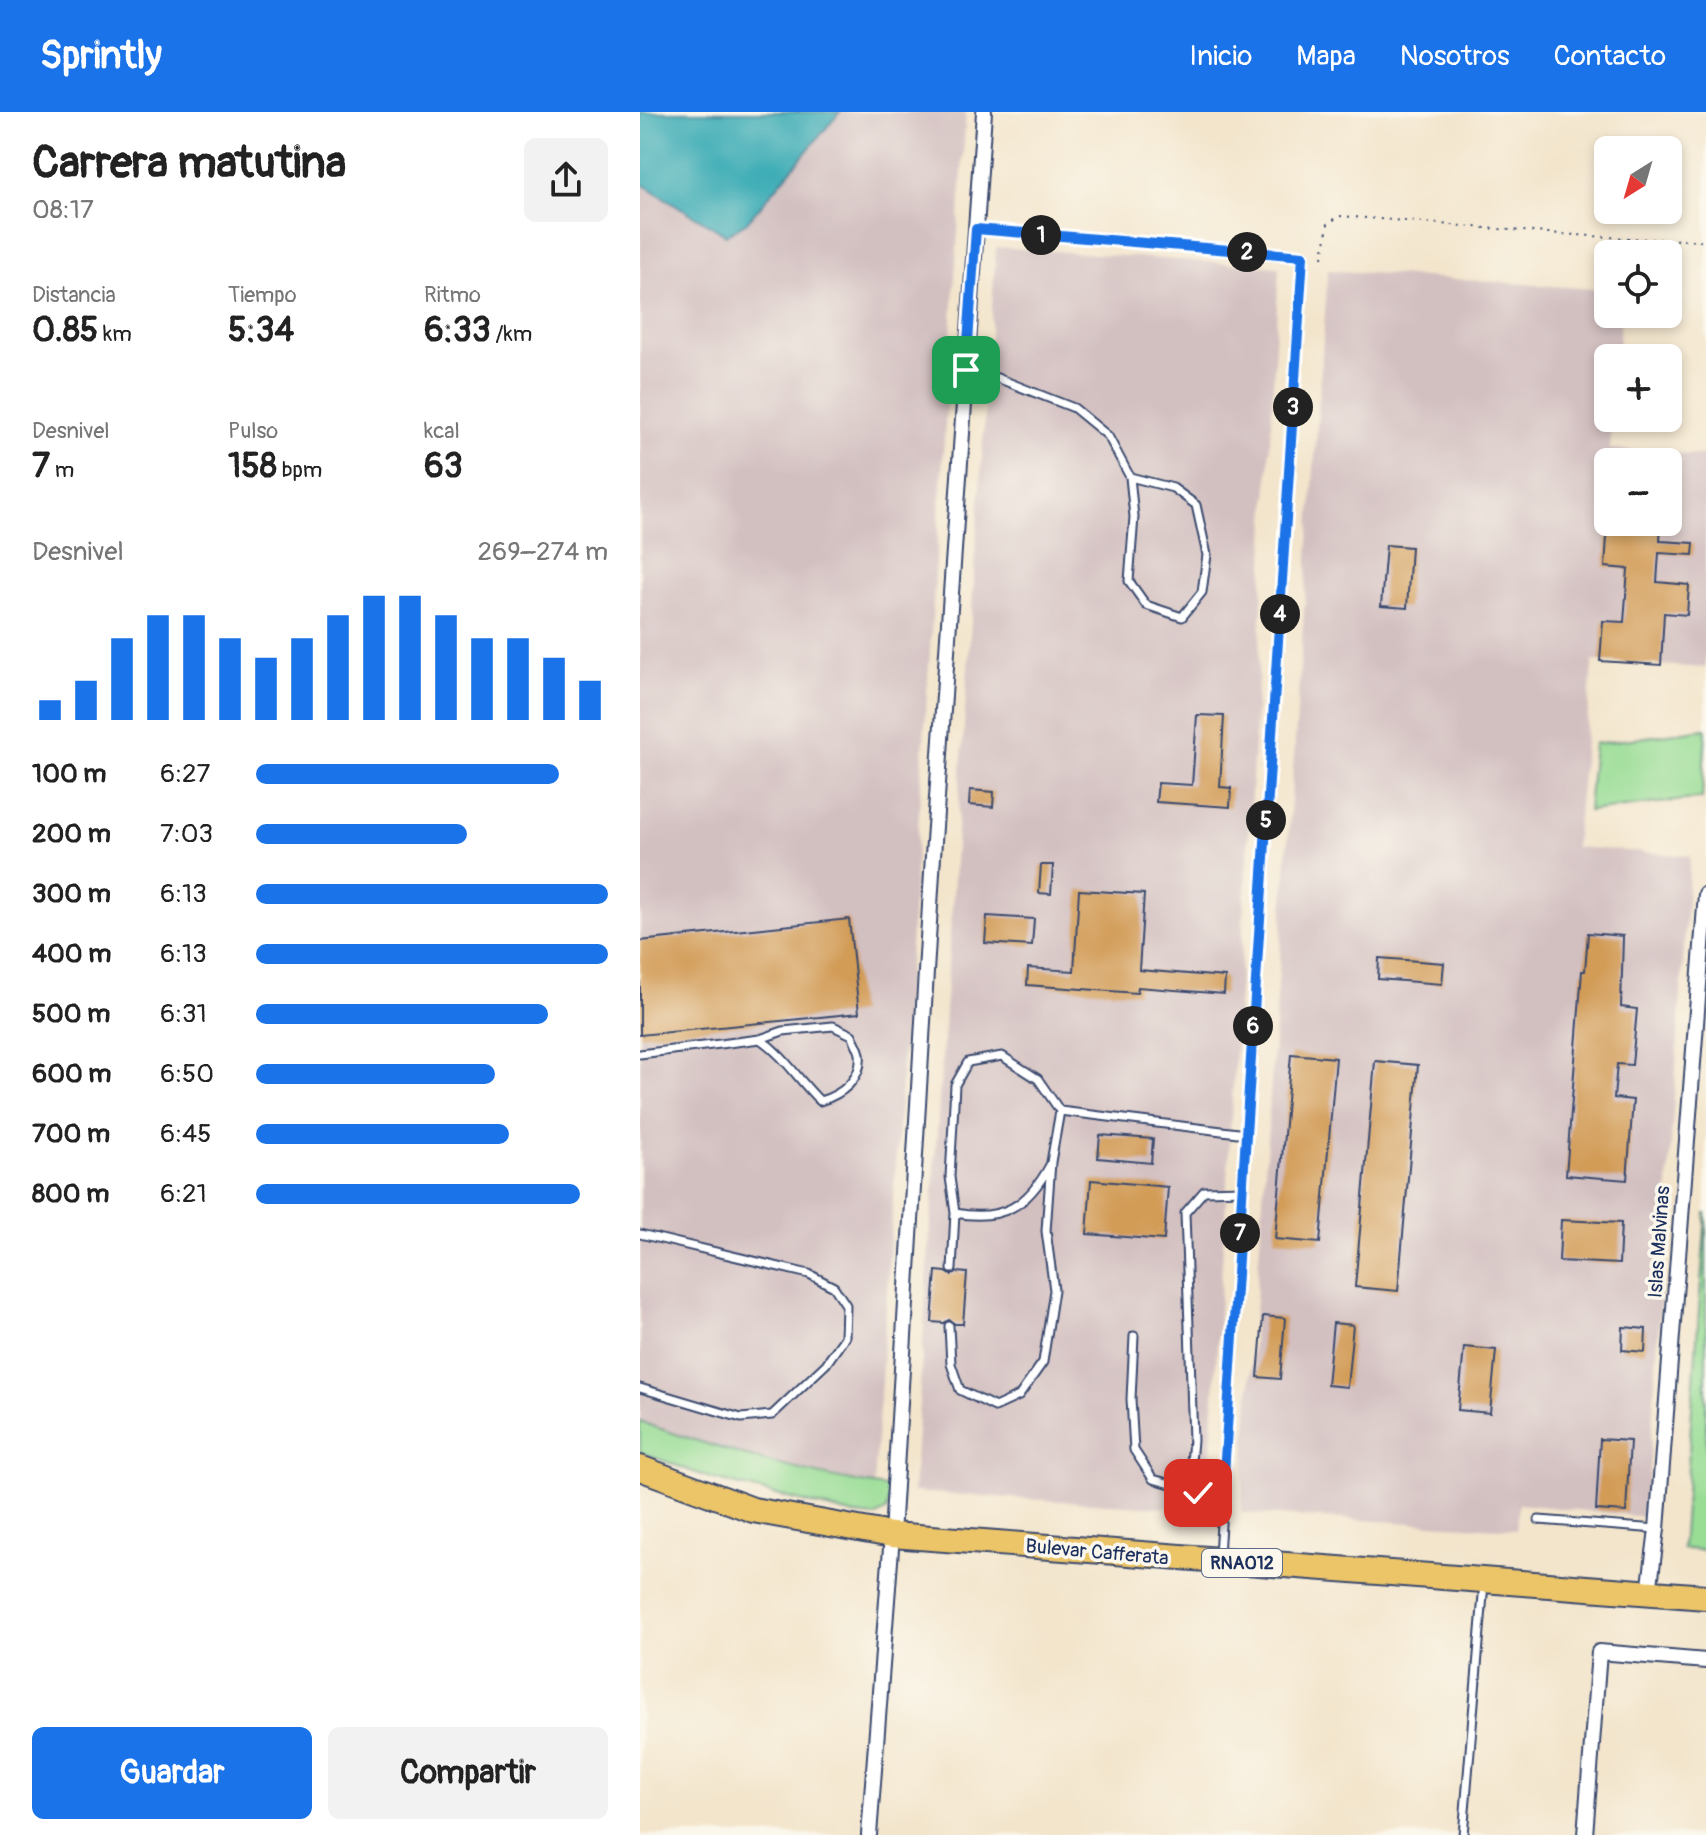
<!DOCTYPE html>
<html lang="es">
<head>
<meta charset="utf-8">
<style>
	:root { --surface:#fff; --page:#f2f2f2; --text:#222; --muted:#767676; --accent:#1a73e8 }
	body { margin:0; font-family:Pangolin,sans-serif; background:var(--page); color:var(--text); height:100vh; display:flex; flex-direction:column; font-size:30px; white-space:nowrap }
	* { box-sizing:border-box; margin:0 }
	p { font-size:26px; color:var(--muted) }
	.icon { flex:none; width:44px; height:44px; fill:none; stroke:currentColor; stroke-width:2; stroke-linecap:round; stroke-linejoin:round }
	.map { position:relative; flex:1; overflow:hidden }
	.sheet { display:flex; flex-direction:column; background:var(--surface); width:640px }
	.sheet>* { flex:none }
	.needle { width:52px; rotate:217deg }
	.fabs { position:absolute; left:954px; top:24px; display:grid; gap:16px }
	.fabs a { display:grid; place-items:center; width:88px; height:88px; border-radius:12px; background:var(--surface); box-shadow:0 4px 12px #0003; font-size:40px }
	.pin { position:absolute; display:grid; place-items:center; width:68px; height:68px; color:#fff; margin:-34px; border-radius:16px; box-shadow:0 4px 12px #0006 }
	.km { position:absolute; width:40px; height:40px; margin:-20px; border-radius:50%; background:#222; color:#fff; font-size:22px; line-height:40px; text-align:center }
	.round { display:grid; place-items:center; flex:none; width:84px; height:84px; border-radius:12px; background:var(--page) }
	.summary { display:flex; align-items:center; justify-content:space-between; height:136px; padding:0 32px }
	h1 { font-size:44px; font-weight:700; line-height:60px }
	.figures { display:grid; grid-template-columns:repeat(3,1fr); gap:12px; height:136px; padding:8px 32px }
	.figures div { display:grid; align-content:center }
	.figures b { font-size:34px; font-weight:700 }
	.figures small { font-size:22px; font-weight:400 }
	.figures p { font-size:22px }
	.chart { height:224px; padding:16px 32px }
	.chart p { display:flex; justify-content:space-between }
	.chart svg { width:100%; height:144px; margin-top:8px; stroke:var(--accent); stroke-width:6 }
	.cta { display:flex; gap:16px; margin-top:auto; padding:16px 32px }
	.cta a { flex:1; height:92px; border-radius:12px; background:var(--accent); color:#fff; font-size:32px; font-weight:700; line-height:92px; text-align:center }
	.cta a+a { background:var(--page); color:var(--text) }
	ul { padding:0 32px; list-style:none; font-size:26px }
	li { display:grid; grid-template-columns:128px 96px 1fr; align-items:center; height:60px }
	li i { height:20px; border-radius:10px; background:var(--accent) }
	header { display:flex; align-items:center; gap:48px; box-sizing:border-box; height:112px; padding:0 40px; background:var(--accent); color:#fff }
	header strong { font-size:38px }
	nav { display:flex; gap:44px; margin-inline-start:auto; font-size:28px }
	main { display:flex; flex:1; min-height:0 }
	.map>svg:first-child { display:block }
</style>
</head>
<body>
<header>
<strong>Sprintly</strong>
<nav><a>Inicio</a><a>Mapa</a><a>Nosotros</a><a>Contacto</a></nav>
</header>
<main>
<section class="sheet">
<div class="summary"><div><h1>Carrera matutina</h1><p>08:17</p></div><a class="round"><svg class="icon" aria-label="share" viewBox="0 0 24 24"><path d="M12 15V3M7 8l5-5 5 5M5 13v7h14v-7"/></svg></a></div>
<div class="figures">
<div><p>Distancia</p><b>0.85<small> km</small></b></div>
<div><p>Tiempo</p><b>5:34</b></div>
<div><p>Ritmo</p><b>6:33<small> /km</small></b></div>
</div>
<div class="figures">
<div><p>Desnivel</p><b>7<small> m</small></b></div>
<div><p>Pulso</p><b>158<small> bpm</small></b></div>
<div><p>kcal</p><b>63</b></div>
</div>
<div class="chart"><p><span>Desnivel</span>269–274 m</p>
<svg viewBox="0 0 160 44" preserveAspectRatio="none"><path d="M5 44V38M15 44V32M25 44V19M35 44V12M45 44V12M55 44V19M65 44V25M75 44V19M85 44V12M95 44V6M105 44V6M115 44V12M125 44V19M135 44V19M145 44V25M155 44V32"/></svg>
</div>
<ul>
<li><b>100 m</b>6:27<i style="width:86%"></i></li>
<li><b>200 m</b>7:03<i style="width:60%"></i></li>
<li><b>300 m</b>6:13<i style="width:100%"></i></li>
<li><b>400 m</b>6:13<i style="width:100%"></i></li>
<li><b>500 m</b>6:31<i style="width:83%"></i></li>
<li><b>600 m</b>6:50<i style="width:68%"></i></li>
<li><b>700 m</b>6:45<i style="width:72%"></i></li>
<li><b>800 m</b>6:21<i style="width:92%"></i></li>
</ul>
<div class="cta"><a>Guardar</a><a>Compartir</a></div>
</section>
<div class="map">
<svg width="1066" height="1723" viewBox="0 0 1066 1723">
	<rect width="100%" height="100%" fill="#fbf7ec"/>
	<filter id="ink" filterUnits="userSpaceOnUse"><feTurbulence type="fractalNoise" baseFrequency=".0125" numOctaves="2"/><feDisplacementMap in="SourceGraphic" scale="16" xChannelSelector="R" yChannelSelector="G"/><feConvolveMatrix kernelMatrix="1 2 1 2 8 2 1 2 1" color-interpolation-filters="sRGB"/></filter>
	<filter id="wash" filterUnits="userSpaceOnUse"><feTurbulence type="fractalNoise" baseFrequency=".006" numOctaves="4" result="noise"/><feDisplacementMap in="SourceGraphic" scale="32" xChannelSelector="R" yChannelSelector="G"/><feGaussianBlur stdDeviation="1.8" result="paint"/><feColorMatrix in="noise" values="0 0 0 0 0 0 0 0 0 0 0 0 0 0 0 0 0 1.4 0 .05"/><feComposite in="paint" operator="in"/></filter>
	<g filter="url(#wash)">
		<rect width="100%" height="100%" fill="#f3e5cc"/>
		<!-- industrial -->
		<path fill="#d2bfc0" fill-rule="evenodd" d="M0,0H326L234,1373L96,1343L0,1310Z
			M356,135L639,155L618,568L567,1398L273,1380Z
			M688,158L968,178V202H981L978,246H968V306H972L970,337L1066,344L1065,556L953,549L935,735L1050,744L1006,1405L879,1392L876,1417L601,1401ZM968,350H1028V410H968Z"/>
		<!-- green -->
		<path fill="#99dd95" stroke="#5a867a" stroke-width="2" d="M1066,617L1062,686L948,699L954,632Z
			M1066,1100V1438L1042,1437Z
			M0,1310C82,1338 165,1363 251,1376L247,1398L235,1405L215,1403L70,1366L0,1340Z"/>
		<!-- water -->
		<path fill="#3aacb5" stroke="#2a6e8a" stroke-width="2" d="M0,0H200L107,110L86,123L0,71Z"/>
		<g id="blocks">
			<!-- building -->
			<path fill="#d29b57" d="M968,410H1021L1020,429L1054,431L1053,443L1019,441L1017,470L1049,473L1047,503L1024,501L1021,553L960,549L963,509L984,510L988,457L965,455Z
				M746,433L771,435L767,496L741,494Z
				M557,603L584,604L580,675L591,676L590,695L516,690L518,671L552,673Z
				M330,678L354,680L353,695L329,693Z
				M401,753H413L411,782L399,781Z
				M439,778L504,782L499,858L585,865L584,882L498,875L497,881L387,873L388,856L434,859Z
				M347,804L394,807L392,834L345,831Z
				M209,807L219,901L0,923V829Z
				M948,821L983,824L981,895L997,897L992,953L977,952L974,986L993,988L987,1068L926,1063L942,859H945Z
				M739,846L804,851L802,872L738,867Z
				M651,942L696,946L680,1131L635,1127Z
				M735,949L778,953L758,1179L715,1175Z
				M460,1023L513,1027L511,1051L458,1046Z
				M451,1068L528,1075L524,1128L447,1122Z
				M921,1108L981,1111L979,1152L919,1149Z
				M296,1159L306,1160L311,1163L317,1160L327,1161L323,1212H315L309,1208L304,1211L292,1210Z
				M623,1204L645,1206L640,1267L618,1265Z
				M693,1211L713,1213L707,1275L687,1273Z
				M983,1215L1006,1217L1005,1240L982,1238Z
				M824,1235L856,1238L850,1301L818,1298Z
				M960,1327L990,1329L986,1400L956,1398Z"/>
		</g>
	</g>
	<g filter="url(#ink)">
		<use href="#blocks" fill-opacity="0" stroke="#3b4a6e" stroke-width="2"/>
		<g fill="none" stroke-linecap="round" stroke-linejoin="round">
			<defs>
				<path id="service" d="M336,117L663,144L579,1443
					M326,258L347,262L434,296L468,324L490,365L494,405L489,469L506,493L542,505L562,480L567,443L556,393L533,376L490,365
					M0,942L120,927L143,919L193,914L212,923C214,928 219,936 220,942C223,967 201,983 180,989C159,969 145,944 120,927
					M420,999L606,1022
					M315,1101C362,1110 388,1094 410,1053
					M0,1122L169,1162L194,1175L206,1193L205,1225L186,1252L132,1303L101,1306L0,1276
					M309,1214L311,1252L320,1278L355,1295L379,1284L403,1250L414,1178L406,1119L411,1050L420,999L398,967L362,944L328,950L315,973L310,1065L315,1101L312,1157
					M494,1224L491,1287L494,1338L513,1367L538,1374L550,1362L553,1328L545,1101L564,1079L603,1078
					M550,1362L558,1381L582,1393
					M899,1408L1017,1417
					M823,1723L844,1471"/>
				<path id="minor" d="M1009,1481L1017,1417L1066,782
					M229,1723L252,1423L293,744L344,0
					M945,1723L959,1540L1066,1549"/>
				<path id="trunk" d="M0,1356L113,1398L252,1423L1066,1485"/>
			</defs>
			<!-- service casing -->
			<use href="#service" stroke="#3b4a6e" stroke-width="11"/>
			<!-- minor casing -->
			<use href="#minor" stroke="#3b4a6e" stroke-width="18"/>
			<!-- trunk casing -->
			<use href="#trunk" stroke="#3b4a6e" stroke-width="28"/>
			<!-- path -->
			<path stroke="#3b4a6e" stroke-width="2" stroke-dasharray="2 6" stroke-linecap="butt" d="M683,145L688,112L699,104C818,112 937,127 1057,128L1066,131"/>
			<!-- service -->
			<use href="#service" stroke="#fff" stroke-width="7"/>
			<!-- minor -->
			<use href="#minor" stroke="#fff" stroke-width="14"/>
			<!-- trunk -->
			<use href="#trunk" stroke="#edc569" stroke-width="24"/>
		</g>
	</g>
	<g fill="none" stroke-linecap="round" stroke-linejoin="round" filter="url(#ink)">
		<defs>
			<path id="route" d="M326,258L336,117L663,144L582,1393L558,1381"/>
		</defs>
		<!-- route casing -->
		<use href="#route" stroke="#fff" stroke-width="16"/>
		<!-- route -->
		<use href="#route" stroke="#1a73e8" stroke-width="10"/>
	</g>
	<g text-anchor="middle" dominant-baseline="central" stroke-width="7" stroke-linejoin="round" paint-order="stroke">
		<!-- shield labels -->
		<rect fill="#fbf7ec" stroke="#5e6b89" stroke-width="2" x="562" y="1437" width="80" height="28" rx="6"/>
		<g font-size="18" font-weight="bold" fill="#1b2f5e">
			<text x="602" y="1451">RNA012</text>
		</g>
		<!-- street labels -->
		<g font-size="20" fill="#1b2f5e" stroke="#fbf7ec">
			<text transform="translate(1019 1130) rotate(-86)">Islas Malvinas</text>
			<text transform="translate(457 1440) rotate(5)">Bulevar Cafferata</text>
		</g>
	</g>
</svg>
<div class="fabs">
<a><svg class="needle" viewBox="-14 -14 28 28"><path d="M0-13l5 13h-10z" fill="#e53935"/><path d="M0 13l5-13h-10z" fill="#767676"/></svg></a>
<a><svg class="icon" aria-label="locate" viewBox="0 0 24 24"><circle cx="12" cy="12" r="6"/><path d="M12 2v4M12 18v4M2 12h4M18 12h4"/></svg></a>
<a>+</a>
<a>−</a>
</div>
<div class="pin" style="left:326px;top:258px;background:#1e9e55"><svg class="icon" aria-label="arrive" viewBox="0 0 24 24"><path d="M6 21V4h12l-3 4 3 4H6"/></svg></div>
<div class="pin" style="left:558px;top:1381px;background:#d93025"><svg class="icon" aria-label="check" viewBox="0 0 24 24"><path d="M5 12l5 5 9-10"/></svg></div>
<b class="km" style="left:401px;top:123px">1</b>
<b class="km" style="left:607px;top:140px">2</b>
<b class="km" style="left:653px;top:295px">3</b>
<b class="km" style="left:640px;top:502px">4</b>
<b class="km" style="left:626px;top:708px">5</b>
<b class="km" style="left:613px;top:914px">6</b>
<b class="km" style="left:600px;top:1121px">7</b>
</div>
</main>
</body>
</html>
